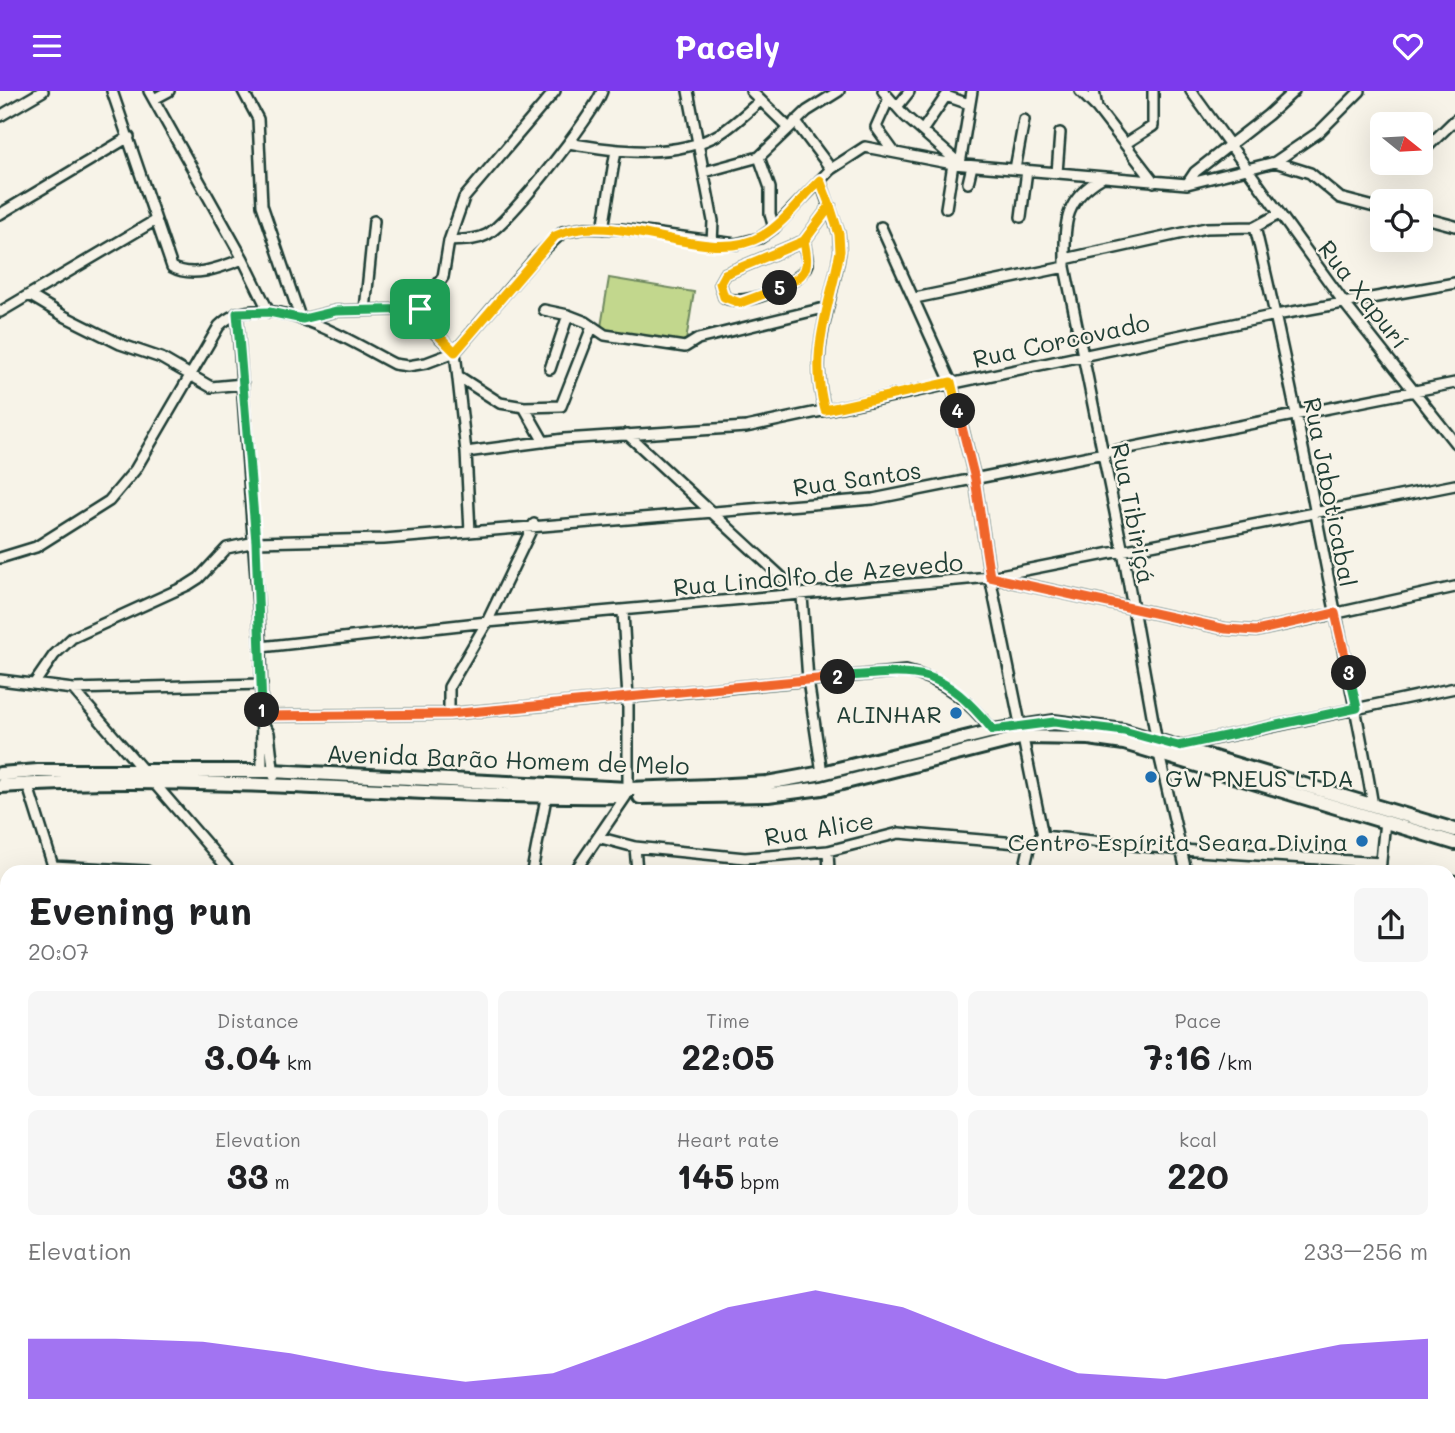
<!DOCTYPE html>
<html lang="en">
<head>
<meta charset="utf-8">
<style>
	:root { --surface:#fff; --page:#f6f6f6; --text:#202124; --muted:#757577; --accent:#7c3aed }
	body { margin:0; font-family:Mali,sans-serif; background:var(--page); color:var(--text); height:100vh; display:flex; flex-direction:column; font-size:26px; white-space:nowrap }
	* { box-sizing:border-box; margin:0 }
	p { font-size:23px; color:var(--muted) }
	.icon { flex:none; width:38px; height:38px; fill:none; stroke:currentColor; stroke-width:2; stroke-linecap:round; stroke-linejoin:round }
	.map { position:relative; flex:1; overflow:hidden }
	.drawer { position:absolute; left:0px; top:774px; width:1456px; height:569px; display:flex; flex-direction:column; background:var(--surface); border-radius:21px 21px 0 0; box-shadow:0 7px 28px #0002 }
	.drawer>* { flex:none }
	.needle { width:46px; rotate:108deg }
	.controls { position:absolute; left:1370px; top:21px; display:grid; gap:14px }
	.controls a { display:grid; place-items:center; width:63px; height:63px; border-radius:10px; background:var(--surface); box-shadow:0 7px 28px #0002; font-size:35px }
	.pin { position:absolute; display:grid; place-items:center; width:60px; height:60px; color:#fff; margin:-30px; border-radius:14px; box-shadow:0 4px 10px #0006 }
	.km { position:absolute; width:35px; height:35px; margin:-18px; border-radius:50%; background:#222; color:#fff; font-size:19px; line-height:35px; text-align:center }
	.round { display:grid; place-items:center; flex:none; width:74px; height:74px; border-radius:10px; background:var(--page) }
	.head { display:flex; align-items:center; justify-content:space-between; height:119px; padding:0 28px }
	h1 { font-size:38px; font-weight:800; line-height:52px }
	.figures { display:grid; grid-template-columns:repeat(3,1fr); gap:10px; height:119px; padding:7px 28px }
	.figures div { display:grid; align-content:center; border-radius:10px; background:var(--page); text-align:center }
	.figures b { font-size:35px; font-weight:800 }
	.figures small { font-size:19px; font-weight:400 }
	.figures p { font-size:19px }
	.chart { height:196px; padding:14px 28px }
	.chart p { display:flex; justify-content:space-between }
	.chart svg { width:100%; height:126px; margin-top:7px; fill:var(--accent); opacity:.7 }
	header { display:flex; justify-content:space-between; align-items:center; height:91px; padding:0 28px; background:var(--accent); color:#fff; font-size:32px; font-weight:800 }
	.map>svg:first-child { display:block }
</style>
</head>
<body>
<header><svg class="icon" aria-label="menu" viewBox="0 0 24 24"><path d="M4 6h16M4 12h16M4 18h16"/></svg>Pacely<svg class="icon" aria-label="heart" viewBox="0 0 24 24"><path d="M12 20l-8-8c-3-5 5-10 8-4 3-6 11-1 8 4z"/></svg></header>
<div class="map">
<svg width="1455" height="1342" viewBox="0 0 1455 1342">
	<rect width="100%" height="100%" fill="#f7f3e8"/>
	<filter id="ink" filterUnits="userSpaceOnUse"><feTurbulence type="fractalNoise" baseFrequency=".0143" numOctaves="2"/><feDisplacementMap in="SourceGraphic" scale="14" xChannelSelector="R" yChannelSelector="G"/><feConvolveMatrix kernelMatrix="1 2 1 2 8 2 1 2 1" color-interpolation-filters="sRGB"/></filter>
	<g filter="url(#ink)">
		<!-- green -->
		<path fill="#c2d78d" stroke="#708a60" stroke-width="2" d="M609,187L694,201L685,256L600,242Z
			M439,1335H560L509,1342H439Z"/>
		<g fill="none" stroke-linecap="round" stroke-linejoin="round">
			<defs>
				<path id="street" d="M112,0L172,176C193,188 222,176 243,168
					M149,0L243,168L269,221
					M243,0L258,28L262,114L300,226
					M688,0L713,130L712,153
					M751,0L789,37
					M883,0L905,25L960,73
					M1080,0L1096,16
					M1094,0L1097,17L1154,91
					M1191,0L1345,213L1455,352
					M889,7L876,36L894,61
					M154,8L169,0
					M897,16L909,1
					M0,25L43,0
					M795,30L831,78
					M922,40L946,5L969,13
					M569,52C617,61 677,68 721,42C734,34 747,21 759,11
					M1125,53L1153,35V0
					M1421,62L1455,29
					M759,66L770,97V123L774,137
					M1275,71L1319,41L1360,0
					M960,73L972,0
					M1015,78L1024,29
					M704,81L759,66L807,20L839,0
					M1057,82L1060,42
					M1103,86C1062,110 1065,133 1065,176L1123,461L1159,663L1186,780
					M820,89L839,143L840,160C831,216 808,261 825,319
					M968,92L972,75
					M1187,93L1195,81L1268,24L1294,0
					M946,117L953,73
					M0,123L129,46
					M1021,126L1027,79
					M1421,126L1455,135
					M881,136L951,291L975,388L990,486L1043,745
					M1255,136C1283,253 1306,372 1329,490C1344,565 1361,639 1373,715
					M603,138L616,59
					M449,150C461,149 475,150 486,144C508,133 594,24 602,0
					M804,150L808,173C802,193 742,218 724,206L720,192L725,183Z
					M804,150L830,115
					M1065,168L1206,137L1255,136L1279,123
					M29,204L64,225L120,253L161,267L211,296L243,293
					M915,207L1065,176
					M420,218L434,241L455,261L466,361L470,441
					M365,219L374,130
					M544,219L568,224
					M0,221L156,129
					M237,222L261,556L262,680
					M304,228L336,220L420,218L443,186L449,150L464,107L555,0
					M550,278L568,224L586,231L605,244L685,256L698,248L828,216
					M458,285L500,312L524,316L544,351
					M524,316L561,315L592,236
					M627,343L802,505L808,589L822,682
					M466,361L564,348L746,336L1276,224L1455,192
					M0,467L36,456L109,410L135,379L219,235C261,192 351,251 394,273L408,275L426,272L455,261L537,165L563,141L586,137L621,138L736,153L760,147L774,137L831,78L865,56L953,73L1187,93L1275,71L1310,82L1340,107L1382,118
					M995,487L1226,538L1256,540L1455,496
					M623,521L628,608V698
					M261,556L487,531L990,486L1455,394
					M0,589L73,598L262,593
					M34,593L54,564L72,547L188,494L199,487L227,457L255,451L384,448L873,408L1455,292
					M73,598L230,780
					M449,623V596L487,531L534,433
					M262,625L449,623L906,580C945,589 968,610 993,640
					M263,633L269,642L274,685
					M1179,655L1455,597
					M27,692L53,775L147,780
					M1043,745L1182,759L1381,772
					M601,747L635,756L745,767L828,760L899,742L1030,753L1043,745
					M635,756L637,780
					M828,760L829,780
					M532,780L546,707
					M575,780L626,705
					M1024,780L1030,753
					M1380,780L1385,730
					M1449,789L1455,790
					M1449,879L1455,880
					M1449,967H1455
					M0,972H7
					M1449,1048H1455
					M1449,1129L1455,1130
					M1449,1209L1455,1201
					M0,1228H7
					M1449,1328L1455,1326
					M388,1335L390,1342
					M782,1335V1342
					M996,1335L999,1342
					M1253,1335L1254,1342
					M1371,1335L1374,1342
					M265,1342L266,1335
					M747,1342L749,1335
					M1025,1342L1026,1335
					M1103,1342V1335
					M1398,1342L1422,1335"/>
				<path id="secondary" d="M0,683L38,680H271L628,698L712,695L767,692L822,682L993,640L1054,631L1124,640L1455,739
					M0,695C208,681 415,708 622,705
					M640,706L768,704L822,697L1024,646L1089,647L1124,652L1455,752"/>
			</defs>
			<!-- street casing -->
			<use href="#street" stroke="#1f3d34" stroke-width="14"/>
			<!-- secondary casing -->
			<use href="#secondary" stroke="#1f3d34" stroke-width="18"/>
			<!-- street -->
			<use href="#street" stroke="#f7f3e8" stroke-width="9"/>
			<!-- secondary -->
			<use href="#secondary" stroke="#f7f3e8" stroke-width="12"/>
		</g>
	</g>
	<g fill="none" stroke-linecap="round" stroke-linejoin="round" filter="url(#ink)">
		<defs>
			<path id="split-1" d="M262,619L256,451L237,222L269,221L303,228L336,220L420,218"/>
			<path id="split-2" d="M262,619V625L449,623L838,586"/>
			<path id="split-3" d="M838,586C919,579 938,573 993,639L1054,631L1124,640L1178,655L1357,617L1349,582"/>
			<path id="split-4" d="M958,320L975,388L990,486L1226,538L1256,540L1335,522L1349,582"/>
			<path id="split-5" d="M780,197L740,212L724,206L720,192L725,183L804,150L830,115L839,143L840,160C830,216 808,261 825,319L951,291L958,320"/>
			<path id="split-6" d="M420,218L435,241L455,261L555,145C616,116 707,177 762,145C785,132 801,107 820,89L830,115L804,150C810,179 807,184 780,197"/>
		</defs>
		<!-- split-1 casing -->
		<use href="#split-1" stroke="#fff" stroke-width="14"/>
		<!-- split-2 casing -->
		<use href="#split-2" stroke="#fff" stroke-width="14"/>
		<!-- split-3 casing -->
		<use href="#split-3" stroke="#fff" stroke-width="14"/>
		<!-- split-4 casing -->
		<use href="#split-4" stroke="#fff" stroke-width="14"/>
		<!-- split-5 casing -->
		<use href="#split-5" stroke="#fff" stroke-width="14"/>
		<!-- split-6 casing -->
		<use href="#split-6" stroke="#fff" stroke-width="14"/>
		<!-- split-1 -->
		<use href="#split-1" stroke="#22a559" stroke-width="9"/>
		<!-- split-2 -->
		<use href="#split-2" stroke="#f0652b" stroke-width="9"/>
		<!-- split-3 -->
		<use href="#split-3" stroke="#22a559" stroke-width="9"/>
		<!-- split-4 -->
		<use href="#split-4" stroke="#f0652b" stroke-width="9"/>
		<!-- split-5 -->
		<use href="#split-5" stroke="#f5b400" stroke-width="9"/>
		<!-- split-6 -->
		<use href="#split-6" stroke="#f5b400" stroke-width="9"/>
	</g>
	<!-- markers -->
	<g fill="#1f6fb2" stroke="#f7f3e8" stroke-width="2.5">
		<circle cx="956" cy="622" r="7"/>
		<circle cx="1151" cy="686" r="7"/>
		<circle cx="1362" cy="750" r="7"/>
	</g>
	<g text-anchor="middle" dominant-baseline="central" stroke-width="5" stroke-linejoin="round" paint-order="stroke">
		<!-- street labels -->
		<g font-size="24" fill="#1f3d34" stroke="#f7f3e8">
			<text transform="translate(1364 203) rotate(52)">Rua Xapurí</text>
			<text transform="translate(1061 249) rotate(-12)">Rua Corcovado</text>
			<text transform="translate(857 387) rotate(-8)">Rua Santos</text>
			<text transform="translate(1331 401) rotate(79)">Rua Jaboticabal</text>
			<text transform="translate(1134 422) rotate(79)">Rua Tibiriçá</text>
			<text transform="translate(818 483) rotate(-5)">Rua Lindolfo de Azevedo</text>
			<text transform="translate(508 668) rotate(2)">Avenida Barão Homem de Melo</text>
			<text transform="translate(819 737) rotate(-9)">Rua Alice</text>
		</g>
		<!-- poi labels -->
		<g font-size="24" fill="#1f3d34" stroke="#f7f3e8" text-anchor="end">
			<text x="942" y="622">ALINHAR</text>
			<text x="1165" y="686" text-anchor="start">GW PNEUS LTDA</text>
			<text x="1348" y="750">Centro Espírita Seara Divina</text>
		</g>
	</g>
</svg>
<div class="controls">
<a><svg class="needle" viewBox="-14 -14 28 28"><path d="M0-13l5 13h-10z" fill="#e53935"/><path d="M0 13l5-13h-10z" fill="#757577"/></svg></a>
<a><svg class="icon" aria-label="locate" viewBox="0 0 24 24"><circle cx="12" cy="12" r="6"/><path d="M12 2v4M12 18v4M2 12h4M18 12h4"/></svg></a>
</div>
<div class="pin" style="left:420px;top:218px;background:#1e9e55"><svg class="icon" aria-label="arrive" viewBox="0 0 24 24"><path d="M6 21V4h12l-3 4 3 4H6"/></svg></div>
<b class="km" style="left:262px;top:619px">1</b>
<b class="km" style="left:838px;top:586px">2</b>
<b class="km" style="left:1349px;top:582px">3</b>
<b class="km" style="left:958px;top:320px">4</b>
<b class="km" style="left:780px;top:197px">5</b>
<section class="drawer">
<div class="head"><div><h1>Evening run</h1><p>20:07</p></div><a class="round"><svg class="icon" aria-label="share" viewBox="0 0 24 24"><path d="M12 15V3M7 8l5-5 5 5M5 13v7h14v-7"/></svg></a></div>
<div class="figures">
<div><p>Distance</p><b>3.04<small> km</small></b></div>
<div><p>Time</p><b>22:05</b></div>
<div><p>Pace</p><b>7:16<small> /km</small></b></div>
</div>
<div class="figures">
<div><p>Elevation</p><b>33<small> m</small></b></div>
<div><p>Heart rate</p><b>145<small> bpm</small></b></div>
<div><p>kcal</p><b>220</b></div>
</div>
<div class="chart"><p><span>Elevation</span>233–256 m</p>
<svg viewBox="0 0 160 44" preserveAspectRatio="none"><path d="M0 44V23L10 23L20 24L30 28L40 34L50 38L60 35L70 24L80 12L90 6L100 12L110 24L120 35L130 37L140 31L150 25L160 23V44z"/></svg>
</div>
</section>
</div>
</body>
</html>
